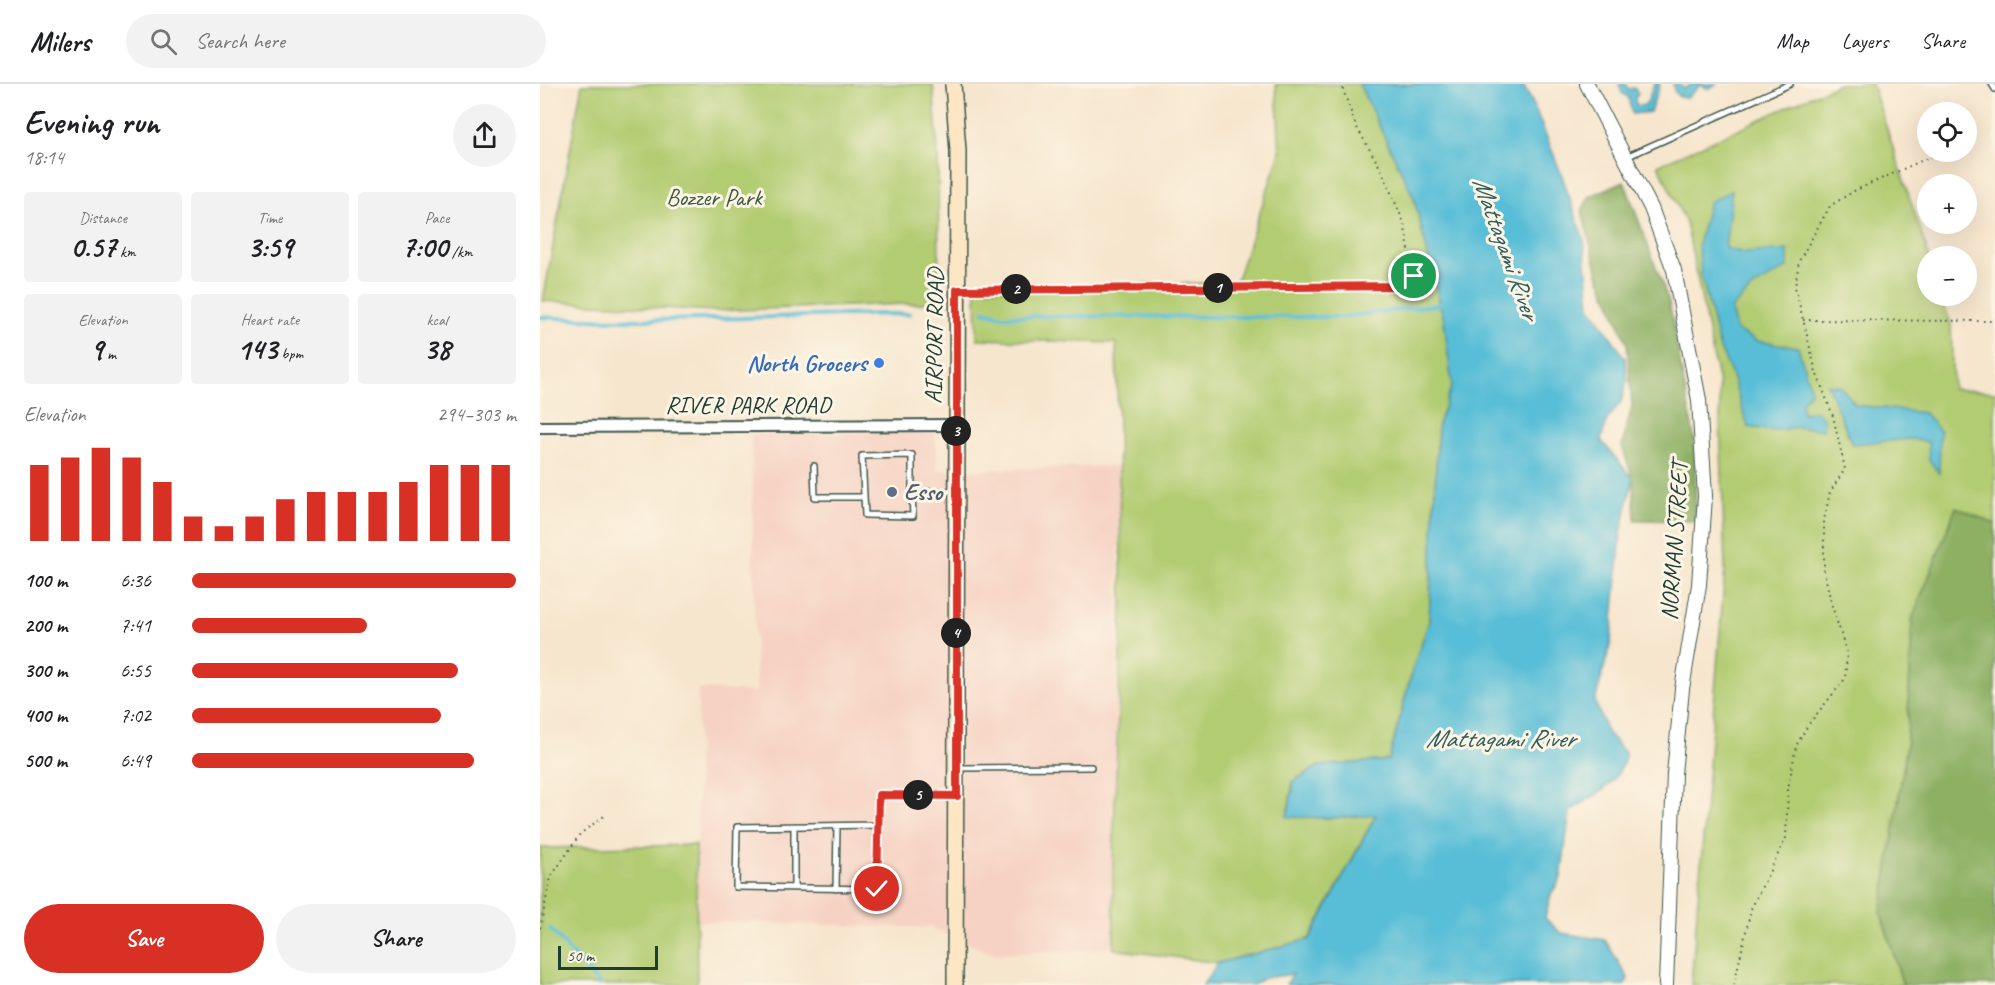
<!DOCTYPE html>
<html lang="en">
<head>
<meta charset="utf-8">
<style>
	:root { --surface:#fff; --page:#f2f2f2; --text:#202124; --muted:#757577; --line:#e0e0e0; --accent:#d93025 }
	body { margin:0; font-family:Caveat,sans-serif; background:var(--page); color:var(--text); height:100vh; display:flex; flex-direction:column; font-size:22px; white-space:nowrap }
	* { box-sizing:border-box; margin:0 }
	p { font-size:20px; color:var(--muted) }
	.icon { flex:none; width:33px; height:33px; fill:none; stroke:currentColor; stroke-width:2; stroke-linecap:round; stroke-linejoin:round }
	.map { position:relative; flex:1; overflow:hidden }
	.details { display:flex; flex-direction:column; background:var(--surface); width:540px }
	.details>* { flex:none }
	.tools { position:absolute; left:1377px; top:18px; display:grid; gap:12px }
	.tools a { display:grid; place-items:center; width:60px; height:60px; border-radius:50%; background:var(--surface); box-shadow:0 6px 24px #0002; font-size:30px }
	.scale { position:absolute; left:18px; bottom:15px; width:100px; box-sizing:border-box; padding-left:6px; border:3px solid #1f3d34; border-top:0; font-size:16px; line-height:21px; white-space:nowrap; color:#1f3d34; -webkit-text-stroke:4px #fcf5e5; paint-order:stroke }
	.pin { position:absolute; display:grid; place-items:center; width:51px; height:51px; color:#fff; margin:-26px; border:3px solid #fff; border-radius:50%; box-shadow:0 2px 6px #0007 }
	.km { position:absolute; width:30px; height:30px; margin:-15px; border-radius:50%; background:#222; color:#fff; font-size:16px; line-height:30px; text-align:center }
	.round { display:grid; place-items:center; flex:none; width:63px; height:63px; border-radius:32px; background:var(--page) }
	.head { display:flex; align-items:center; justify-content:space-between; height:102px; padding:0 24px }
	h1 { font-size:33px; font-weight:800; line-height:45px }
	.stats { display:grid; grid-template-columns:repeat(3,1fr); gap:9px; height:102px; padding:6px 24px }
	.stats div { display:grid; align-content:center; border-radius:6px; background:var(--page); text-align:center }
	.stats b { font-size:30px; font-weight:800 }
	.stats small { font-size:16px; font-weight:400 }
	.stats p { font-size:16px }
	.chart { height:168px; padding:12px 24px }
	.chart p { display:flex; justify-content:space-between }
	.chart svg { width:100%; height:108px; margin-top:6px; stroke:var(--accent); stroke-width:6 }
	.primary-button { display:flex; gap:12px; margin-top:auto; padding:12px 24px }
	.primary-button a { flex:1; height:69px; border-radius:36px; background:var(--accent); color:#fff; font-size:24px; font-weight:800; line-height:69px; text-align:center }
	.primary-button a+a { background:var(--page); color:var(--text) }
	ul { padding:0 24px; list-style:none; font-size:20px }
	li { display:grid; grid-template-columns:96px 72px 1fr; align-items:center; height:45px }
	li i { height:15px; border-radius:8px; background:var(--accent) }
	header { display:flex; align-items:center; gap:36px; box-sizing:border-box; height:84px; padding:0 30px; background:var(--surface); border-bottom:2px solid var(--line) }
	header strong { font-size:28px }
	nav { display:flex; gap:33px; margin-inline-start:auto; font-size:21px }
	.search { width:420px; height:54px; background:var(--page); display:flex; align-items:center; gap:15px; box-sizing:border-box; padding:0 21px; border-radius:33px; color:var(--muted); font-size:22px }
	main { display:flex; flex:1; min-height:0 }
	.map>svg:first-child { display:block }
</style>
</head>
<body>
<header>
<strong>Milers</strong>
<div class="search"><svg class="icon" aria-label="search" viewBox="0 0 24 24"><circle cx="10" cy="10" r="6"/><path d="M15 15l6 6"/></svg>Search here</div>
<nav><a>Map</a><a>Layers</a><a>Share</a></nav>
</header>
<main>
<section class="details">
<div class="head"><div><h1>Evening run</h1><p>18:14</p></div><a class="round"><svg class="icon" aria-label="share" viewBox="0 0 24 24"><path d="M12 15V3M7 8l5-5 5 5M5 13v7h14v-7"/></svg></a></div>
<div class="stats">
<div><p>Distance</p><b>0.57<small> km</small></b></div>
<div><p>Time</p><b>3:59</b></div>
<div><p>Pace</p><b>7:00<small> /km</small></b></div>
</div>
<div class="stats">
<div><p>Elevation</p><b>9<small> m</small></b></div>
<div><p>Heart rate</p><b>143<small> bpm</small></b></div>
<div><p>kcal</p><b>38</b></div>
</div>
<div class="chart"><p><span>Elevation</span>294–303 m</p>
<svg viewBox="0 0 160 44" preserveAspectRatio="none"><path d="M5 44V13M15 44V10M25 44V6M35 44V10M45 44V20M55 44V34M65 44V38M75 44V34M85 44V27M95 44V24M105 44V24M115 44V24M125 44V20M135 44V13M145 44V13M155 44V13"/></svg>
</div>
<ul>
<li><b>100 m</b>6:36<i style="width:100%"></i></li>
<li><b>200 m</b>7:41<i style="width:54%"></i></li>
<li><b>300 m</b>6:55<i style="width:82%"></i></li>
<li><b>400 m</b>7:02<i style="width:77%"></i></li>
<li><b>500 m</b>6:49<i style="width:87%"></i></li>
</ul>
<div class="primary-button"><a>Save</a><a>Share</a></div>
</section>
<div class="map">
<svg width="1455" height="901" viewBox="0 0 1455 901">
	<rect width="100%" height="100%" fill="#fcf5e5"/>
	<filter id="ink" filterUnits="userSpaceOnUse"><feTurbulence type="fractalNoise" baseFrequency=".0167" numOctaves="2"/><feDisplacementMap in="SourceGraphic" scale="12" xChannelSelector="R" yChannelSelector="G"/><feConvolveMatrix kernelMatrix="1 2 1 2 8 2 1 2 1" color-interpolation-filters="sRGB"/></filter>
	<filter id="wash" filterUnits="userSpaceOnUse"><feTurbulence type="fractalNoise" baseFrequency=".008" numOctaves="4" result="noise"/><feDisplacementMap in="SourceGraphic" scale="24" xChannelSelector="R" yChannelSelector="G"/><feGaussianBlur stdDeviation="1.35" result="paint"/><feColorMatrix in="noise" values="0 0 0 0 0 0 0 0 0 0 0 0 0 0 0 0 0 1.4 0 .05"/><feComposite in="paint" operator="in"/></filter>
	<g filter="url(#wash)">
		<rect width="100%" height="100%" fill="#f7e6ce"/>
		<!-- built -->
		<path fill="#f6d2c3" d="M395,348L397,387L579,382L574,865L453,870L392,844L157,837L158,605L216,608L211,350Z"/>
		<!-- green -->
		<path fill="#b2cc72" stroke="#688453" stroke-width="1.5" d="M42,0H393L398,67L399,203L393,219L173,227L3,217Z
			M736,0H819L874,114L904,236L912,301L898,341L889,538L873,584L849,676L779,682L753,697L747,732L790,734L836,731L769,855L678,879L574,865L573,776L582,520L576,259L437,255L436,205L696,198L740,69Z
			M1298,0H1332L1389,172L1388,212H1401L1411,240L1413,305L1455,308V440L1416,424L1372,536L1367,660L1341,829L1363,901H1151L1185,485L1179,300L1146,139L1118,81Z
			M156,761L157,901H0V764Z"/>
		<!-- forest -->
		<path fill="#8db064" stroke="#56764c" stroke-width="1.5" d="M1084,97L1129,218L1154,353L1156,437L1095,436L1093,395L1082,362L1092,322L1087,259L1058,190L1042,127L1049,113Z
			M1416,423L1455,440V901H1363L1341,829L1367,660L1372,536Z"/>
		<!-- water -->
		<path fill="#59bed7" stroke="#3c7e86" stroke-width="1.5" d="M819,0H982L993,19L1021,89L1044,155L1050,222L1085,274L1087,296L1081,318L1067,336L1061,356L1093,395L1081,449L1071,558L1055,617L1067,648L1086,670C1076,704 1058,709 1030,727L1021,794L1011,810L1005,834L1021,849L1065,856L1088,894L1085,901H746L753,890L724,894L713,901H663L678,879L770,855L836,731L790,734L747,733L754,697L779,682L849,676L873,584L889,538L898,341L912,301L904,236L874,114Z
			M1079,0H1086L1088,5L1094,4L1098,10L1095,14L1096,21L1103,22L1108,17L1114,0H1120L1110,28L1092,30L1088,13L1082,9Z
			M1133,0H1140L1143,5L1152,0H1176L1169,5L1160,1L1147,14C1137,13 1134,10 1133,0Z
			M1192,106L1185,164L1204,169L1248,166V183L1212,204L1191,225L1196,246L1217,257L1258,263L1271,307L1262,318V329L1276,327L1284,334L1283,346L1258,343L1233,347L1208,343L1191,289L1179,262L1161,190L1158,161L1169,118Z
			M1287,300L1300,302L1316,321L1385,329L1400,347L1399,389L1389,376L1388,358L1372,355L1312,360Z"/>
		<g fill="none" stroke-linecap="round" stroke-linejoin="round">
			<!-- stream -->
			<path stroke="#59bed7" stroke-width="4" d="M444,227L462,232L774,233H803L903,220
				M0,233C123,241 247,230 370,230
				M10,845L60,901"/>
		</g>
	</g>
	<g filter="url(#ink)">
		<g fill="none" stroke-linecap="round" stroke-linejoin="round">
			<defs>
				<path id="service" d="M1452,0L1455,5
					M1086,73L1250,0
					M274,382L275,413H324
					M372,408L373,432L325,431L322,372L372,371V408L414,407
					M418,684L551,683
					M338,741L197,743L196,803L337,805L339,711H413
					M254,742V804
					M296,805L297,742"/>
				<path id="minor" d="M0,343L416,341"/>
				<path id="tertiary" d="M1047,0L1111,124L1134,186L1159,316L1165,412L1159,501L1142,605L1134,690L1126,901"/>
				<path id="secondary" d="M413,0L418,67L415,901"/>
			</defs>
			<!-- service casing -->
			<use href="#service" stroke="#3f564b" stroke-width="8"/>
			<!-- minor casing -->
			<use href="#minor" stroke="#3f564b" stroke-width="14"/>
			<!-- tertiary casing -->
			<use href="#tertiary" stroke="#3f564b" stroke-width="16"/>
			<!-- secondary casing -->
			<use href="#secondary" stroke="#3f564b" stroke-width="18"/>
			<!-- path -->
			<path stroke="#3f564b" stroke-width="2" stroke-dasharray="1.5 4.5" stroke-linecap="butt" d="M432,205L865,203L874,192L864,139L841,85L816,42L801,0
				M1263,236L1455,237
				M0,844L11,793L40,750L64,732
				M1194,901L1211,825L1246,754L1248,705L1256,662L1268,641L1305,595L1307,569L1292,522L1284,487V436L1290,408L1305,385L1293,332L1276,288L1255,203L1259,177L1290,122L1314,107L1401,68"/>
			<!-- service -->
			<use href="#service" stroke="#fff" stroke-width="5"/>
			<!-- minor -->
			<use href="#minor" stroke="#fff" stroke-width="10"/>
			<!-- tertiary -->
			<use href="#tertiary" stroke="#fff" stroke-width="14"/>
			<!-- secondary -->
			<use href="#secondary" stroke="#fce6c4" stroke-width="15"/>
		</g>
	</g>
	<g fill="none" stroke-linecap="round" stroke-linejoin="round" filter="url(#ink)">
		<defs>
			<path id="route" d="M337,805L339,711L417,712V206L865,202L874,192"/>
		</defs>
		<!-- route casing -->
		<use href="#route" stroke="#fff" stroke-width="12"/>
		<!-- route -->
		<use href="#route" stroke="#d93025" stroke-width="8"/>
	</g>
	<!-- markers -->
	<circle fill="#3f7fe0" stroke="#fcf5e5" stroke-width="2" cx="339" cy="279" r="6"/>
	<circle fill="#5c6f8a" stroke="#fcf5e5" stroke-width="2" cx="352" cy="408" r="6"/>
	<g text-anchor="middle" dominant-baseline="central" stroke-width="6" stroke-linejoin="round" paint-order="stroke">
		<!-- park labels -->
		<g font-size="24" fill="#3c5a40" stroke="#fcf5e5">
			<text x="174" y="113">Bozzer Park</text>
		</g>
		<!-- street labels -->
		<g font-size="24" fill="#1f3d34" stroke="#fcf5e5">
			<text transform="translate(394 252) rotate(-89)">AIRPORT ROAD</text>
			<text x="208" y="321">RIVER PARK ROAD</text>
			<text transform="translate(1134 457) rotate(-86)">NORMAN STREET</text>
		</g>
		<!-- shop labels -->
		<g font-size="24" font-weight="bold" fill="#366cbe" stroke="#fcf5e5" text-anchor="end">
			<text x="327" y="279">North Grocers</text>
		</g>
		<!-- service labels -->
		<g font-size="24" font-weight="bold" fill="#4e5e75" stroke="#fcf5e5" text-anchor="start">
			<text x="364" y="408">Esso</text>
		</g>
		<!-- water labels -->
		<g font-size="26" font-style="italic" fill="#2e5d5d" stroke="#fcf5e5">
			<text transform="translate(966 164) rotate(70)">Mattagami River</text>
			<text x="960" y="654">Mattagami River</text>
		</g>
	</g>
</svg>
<div class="tools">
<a><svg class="icon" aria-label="locate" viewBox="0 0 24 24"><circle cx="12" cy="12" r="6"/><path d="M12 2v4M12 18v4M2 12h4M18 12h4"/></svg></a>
<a>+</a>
<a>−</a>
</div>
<div class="scale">50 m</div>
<div class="pin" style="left:874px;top:192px;background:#1e9e55"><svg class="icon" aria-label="arrive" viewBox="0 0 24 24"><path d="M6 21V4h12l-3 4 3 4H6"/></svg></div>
<div class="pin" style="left:337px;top:805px;background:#d93025"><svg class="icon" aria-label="check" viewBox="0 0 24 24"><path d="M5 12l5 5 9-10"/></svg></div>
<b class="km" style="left:678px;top:204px">1</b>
<b class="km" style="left:476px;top:205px">2</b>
<b class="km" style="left:416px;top:347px">3</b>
<b class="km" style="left:416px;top:549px">4</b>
<b class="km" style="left:378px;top:711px">5</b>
</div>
</main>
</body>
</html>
